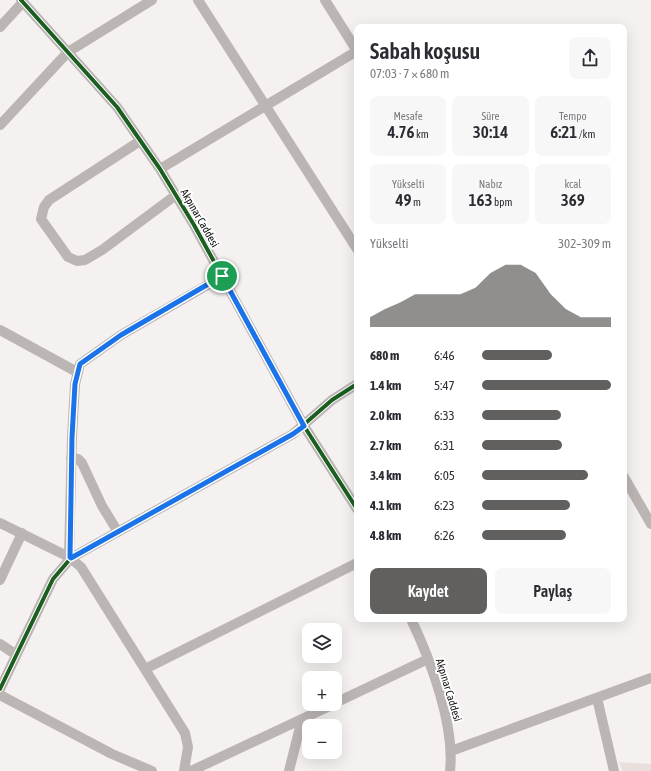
<!DOCTYPE html>
<html lang="tr">
<head>
<meta charset="utf-8">
<style>
	:root { --surface:#fff; --page:#f7f7f7; --text:#2b2b33; --muted:#7c7c81; --accent:#62605f }
	body { margin:0; font-family:"Asap Condensed",sans-serif; background:var(--page); color:var(--text); height:100vh; display:flex; flex-direction:column; font-size:15px; white-space:nowrap }
	* { box-sizing:border-box; margin:0 }
	p { font-size:13px; color:var(--muted) }
	.icon { flex:none; width:22px; height:22px; fill:none; stroke:currentColor; stroke-width:2; stroke-linecap:round; stroke-linejoin:round }
	.map { position:relative; flex:1; overflow:hidden }
	.panel { position:absolute; left:354px; top:24px; width:273px; height:598px; display:flex; flex-direction:column; background:var(--surface); border-radius:8px; box-shadow:0 4px 16px #0002 }
	.panel>* { flex:none }
	.buttons { position:absolute; left:302px; top:623px; display:grid; gap:8px }
	.buttons a { display:grid; place-items:center; width:40px; height:40px; border-radius:8px; background:var(--surface); box-shadow:0 4px 16px #0002; font-size:20px }
	.pin { position:absolute; display:grid; place-items:center; width:34px; height:34px; color:#fff; margin:-17px; border:2px solid #fff; border-radius:50%; box-shadow:0 1px 4px #0007 }
	.round { display:grid; place-items:center; flex:none; width:42px; height:42px; border-radius:8px; background:var(--page) }
	.summary { display:flex; align-items:center; justify-content:space-between; height:68px; padding:0 16px }
	h1 { font-size:22px; font-weight:600; line-height:30px }
	.stats { display:grid; grid-template-columns:repeat(3,1fr); gap:6px; height:68px; padding:4px 16px }
	.stats div { display:grid; align-content:center; border-radius:8px; background:var(--page); text-align:center }
	.stats b { font-size:17px; font-weight:600 }
	.stats small { font-size:11px; font-weight:400 }
	.stats p { font-size:11px }
	.chart { height:112px; padding:8px 16px }
	.chart p { display:flex; justify-content:space-between }
	.chart svg { width:100%; height:72px; margin-top:4px; fill:var(--accent); opacity:.7 }
	.button { display:flex; gap:8px; margin-top:auto; padding:8px 16px }
	.button a { flex:1; height:46px; border-radius:8px; background:var(--accent); color:#fff; font-size:16px; font-weight:600; line-height:46px; text-align:center }
	.button a+a { background:var(--page); color:var(--text) }
	ul { padding:0 16px; list-style:none; font-size:13px }
	li { display:grid; grid-template-columns:64px 48px 1fr; align-items:center; height:30px }
	li i { height:10px; border-radius:5px; background:var(--accent) }
	.map>svg:first-child { display:block }
</style>
</head>
<body>
<div class="map">
<svg width="651" height="771" viewBox="0 0 651 771">
	<rect width="100%" height="100%" fill="#f4f1f0"/>
	<!-- built -->
	<path fill="#e9e0de" d="M619,762L651,764V771H622Z"/>
	<g fill="none" stroke-linecap="round" stroke-linejoin="round">
		<!-- minor -->
		<path stroke="#bbb5b4" stroke-width="10" d="M21,0L117,107L160,169L194,225L304,426L357,509
			M198,0L357,249
			M325,0L357,51
			M0,27L23,2
			M0,125L68,52L152,0
			M140,141L49,200L44,207L41,219L68,257L77,261L85,260L102,250L176,195
			M160,169L357,51
			M0,330L77,372
			M71,458L78,459L82,463L102,506L118,532
			M624,477L651,524
			M0,523L69,557L81,567L185,733L188,747L184,771
			M69,557L72,437L75,384L80,364L121,335L223,276
			M0,580L22,533
			M411,619C431,661 455,725 450,771
			M0,644L15,654
			M145,669L357,563
			M0,689L53,579L71,558L293,434L332,400L357,384
			M0,695L112,754L152,771
			M597,698L614,771
			M335,703L428,659
			M451,751L651,678
			M191,771L334,704
			M289,771L302,719"/>
		<defs>
			<path id="cycleway" d="M21,0L117,107L160,169L194,225L304,426L357,509
				M0,689L53,579L71,558L293,434L332,400L357,384"/>
		</defs>
		<!-- cycleway casing -->
		<use href="#cycleway" stroke="#fff" stroke-width="6"/>
		<!-- cycleway -->
		<use href="#cycleway" stroke="#1b5e20" stroke-width="4"/>
	</g>
	<g fill="none" stroke-linecap="round" stroke-linejoin="round">
		<defs>
			<path id="route" d="M222,276L304,426L293,434L71,558L70,557L72,437L75,384L80,364L121,335Z"/>
		</defs>
		<!-- route casing -->
		<use href="#route" stroke="#fff" stroke-width="8"/>
		<!-- route -->
		<use href="#route" stroke="#1a73e8" stroke-width="5"/>
	</g>
	<g text-anchor="middle" dominant-baseline="central" stroke-width="4" stroke-linejoin="round" paint-order="stroke">
		<!-- street labels -->
		<g font-size="11" fill="#131211" stroke="#fff">
			<text transform="translate(200 218) rotate(60)">Akpınar Caddesi</text>
			<text transform="translate(449 690) rotate(73)">Akpınar Caddesi</text>
		</g>
	</g>
</svg>
<div class="buttons">
<a><svg class="icon" aria-label="layers" viewBox="0 0 24 24"><path d="M12 4l9 5-9 5-9-5zM3 14l9 5 9-5"/></svg></a>
<a>+</a>
<a>−</a>
</div>
<div class="pin" style="left:222px;top:276px;background:#1e9e55"><svg class="icon" aria-label="arrive" viewBox="0 0 24 24"><path d="M6 21V4h12l-3 4 3 4H6"/></svg></div>
<section class="panel">
<div class="summary"><div><h1>Sabah koşusu</h1><p>07:03 · 7 × 680 m</p></div><a class="round"><svg class="icon" aria-label="share" viewBox="0 0 24 24"><path d="M12 15V3M7 8l5-5 5 5M5 13v7h14v-7"/></svg></a></div>
<div class="stats">
<div><p>Mesafe</p><b>4.76<small> km</small></b></div>
<div><p>Süre</p><b>30:14</b></div>
<div><p>Tempo</p><b>6:21<small> /km</small></b></div>
</div>
<div class="stats">
<div><p>Yükselti</p><b>49<small> m</small></b></div>
<div><p>Nabız</p><b>163<small> bpm</small></b></div>
<div><p>kcal</p><b>369</b></div>
</div>
<div class="chart"><p><span>Yükselti</span>302–309 m</p>
<svg viewBox="0 0 160 44" preserveAspectRatio="none"><path d="M0 44V38L10 33L20 29L30 24L40 24L50 24L60 24L70 20L80 11L90 6L100 6L110 11L120 24L130 33L140 38L150 38L160 38V44z"/></svg>
</div>
<ul>
<li><b>680 m</b>6:46<i style="width:54%"></i></li>
<li><b>1.4 km</b>5:47<i style="width:100%"></i></li>
<li><b>2.0 km</b>6:33<i style="width:61%"></i></li>
<li><b>2.7 km</b>6:31<i style="width:62%"></i></li>
<li><b>3.4 km</b>6:05<i style="width:82%"></i></li>
<li><b>4.1 km</b>6:23<i style="width:68%"></i></li>
<li><b>4.8 km</b>6:26<i style="width:65%"></i></li>
</ul>
<div class="button"><a>Kaydet</a><a>Paylaş</a></div>
</section>
</div>
</body>
</html>
